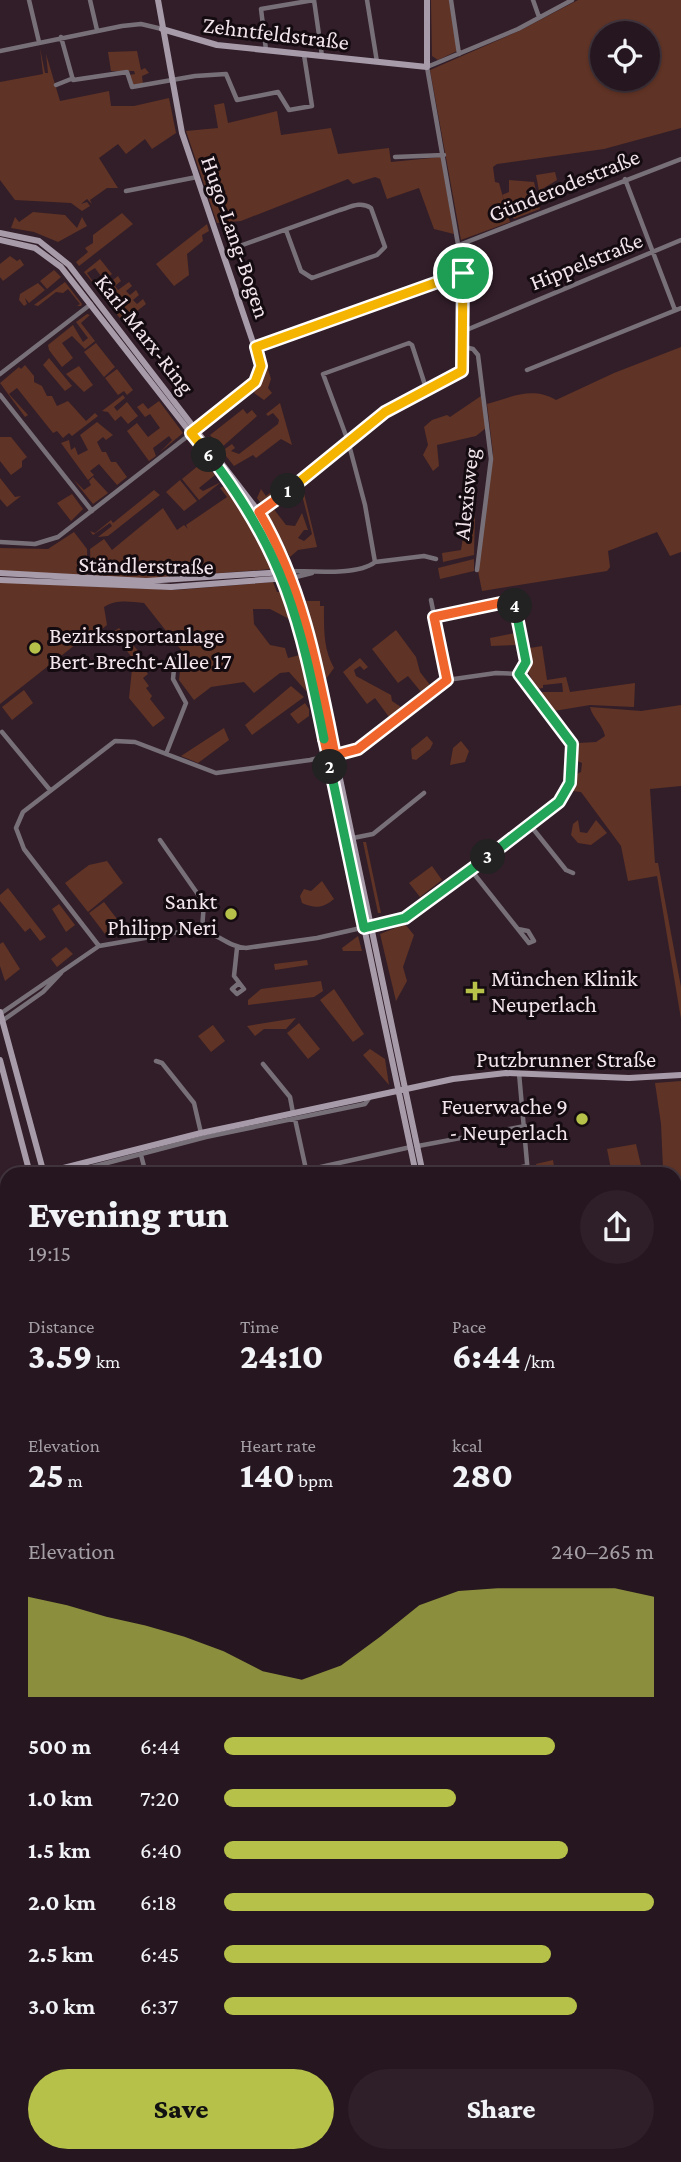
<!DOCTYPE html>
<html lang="en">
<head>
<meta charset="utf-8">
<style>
	:root { --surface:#26161f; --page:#2e1f28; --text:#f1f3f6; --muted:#a49fa4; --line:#42353d; --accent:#b6c149 }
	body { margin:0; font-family:"Crimson Pro",serif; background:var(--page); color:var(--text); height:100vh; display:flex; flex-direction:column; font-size:26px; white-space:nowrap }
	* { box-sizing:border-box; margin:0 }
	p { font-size:23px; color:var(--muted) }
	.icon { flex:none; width:38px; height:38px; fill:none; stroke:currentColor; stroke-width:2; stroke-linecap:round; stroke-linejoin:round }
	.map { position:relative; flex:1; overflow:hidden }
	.panel { position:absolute; left:0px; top:1167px; width:682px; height:996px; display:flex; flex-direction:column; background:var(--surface); border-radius:21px 21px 0 0; box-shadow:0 2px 5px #0004,0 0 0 2px var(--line) }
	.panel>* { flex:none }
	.fabs { position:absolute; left:590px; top:21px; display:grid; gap:14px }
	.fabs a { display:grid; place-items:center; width:70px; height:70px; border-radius:50%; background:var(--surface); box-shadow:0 2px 5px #0004,0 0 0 2px var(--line); font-size:35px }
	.pin { position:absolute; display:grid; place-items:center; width:60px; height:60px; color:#fff; margin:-30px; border:4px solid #fff; border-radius:50%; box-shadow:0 2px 7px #0007 }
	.km { position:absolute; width:35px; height:35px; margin:-18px; border-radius:50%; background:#222; color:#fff; font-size:19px; line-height:35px; text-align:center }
	.round { display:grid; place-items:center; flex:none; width:74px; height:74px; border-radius:37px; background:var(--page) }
	.overview { display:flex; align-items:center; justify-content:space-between; height:119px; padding:0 28px }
	h1 { font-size:38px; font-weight:800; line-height:52px }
	.stats { display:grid; grid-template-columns:repeat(3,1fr); gap:10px; height:119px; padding:7px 28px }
	.stats div { display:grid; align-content:center }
	.stats b { font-size:35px; font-weight:800 }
	.stats small { font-size:19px; font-weight:400 }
	.stats p { font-size:19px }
	.chart { height:196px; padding:14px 28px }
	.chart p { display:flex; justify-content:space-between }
	.chart svg { width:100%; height:126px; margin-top:7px; fill:var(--accent); opacity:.7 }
	.cta { display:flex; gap:14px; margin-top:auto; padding:14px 28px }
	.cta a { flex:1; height:80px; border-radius:42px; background:var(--accent); color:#111; font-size:28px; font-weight:800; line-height:80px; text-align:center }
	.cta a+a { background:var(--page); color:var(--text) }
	ul { padding:0 28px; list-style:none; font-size:23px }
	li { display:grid; grid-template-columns:112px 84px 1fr; align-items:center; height:52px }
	li i { height:18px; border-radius:9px; background:var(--accent) }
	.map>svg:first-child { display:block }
</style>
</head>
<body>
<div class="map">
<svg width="681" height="2162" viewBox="0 0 681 2162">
	<rect width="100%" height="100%" fill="#321e29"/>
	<!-- green -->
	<path fill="#5f3325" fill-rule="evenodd" d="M431,0H449L457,51L438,60L432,56Z
		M578,0H681V128L604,149L497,164L493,167L495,182L499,183L510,222L461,240L430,70L519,31ZM602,33H648V79H602Z
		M40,48L45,73H48L46,54L60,101L109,91L111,106H134L169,98L176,133L152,149L145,139L126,154L118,144L99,158L118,188H107L90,200L92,204L87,199L81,204L87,202L90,206L82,211L71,203L15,200L0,180V82L43,74Z
		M137,51L141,70L145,68L149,73L142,76L143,84L133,85L129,75L135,74L134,71H111L108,52Z
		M224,103L228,123L277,111L281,135L331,128L338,154L389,148L391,162L441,157L454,234L434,229L419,188L387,199L380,179L375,177L353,184L348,179L241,221L217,223L186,131L218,128L214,105Z
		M555,172L557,180L539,191L536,175Z
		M509,180L534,182L540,209L514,219L502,195L509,192Z
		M33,212L65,215L77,228L82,217L87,226L58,242L34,232L11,228L15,217L19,222Z
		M122,213L133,224L79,266L76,262L88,252L85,248L93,243V235Z
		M207,224L209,231L202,235L203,241L187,254L189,275L174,286L156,264Z
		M10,256L17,261L20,259L24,265L3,281L0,277V264Z
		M100,259L112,274L104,280L95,268L87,273L96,286H100L97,288L84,272Z
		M54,270L61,277L47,289L40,281Z
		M118,276L121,281L115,286L118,290L129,282L132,286L126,291L130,295L136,290L139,295L133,300L137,304L143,299L146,304L127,319L134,332L132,334L99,291Z
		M65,282L82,304L81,306H77L80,304L68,289L63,293L56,292L38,306L34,305Z
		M38,283L45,290L29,303L25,298L27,304L24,306L19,300L20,294Z
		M87,314L90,315L81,323L95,341L85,349L72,336L62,343L73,358L62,367L49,350L48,345L73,325L83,342L88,338L76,322Z
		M96,343L115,367L104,377L84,352Z
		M681,347V552L670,556L657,532L608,551L610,567L607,571L482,591L478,571L493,453L487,404C512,397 532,386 556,400L614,373Z
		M49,358L72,386L65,391L43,365Z
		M266,363L271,379L268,388L272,393L264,400L254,393L264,376Z
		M25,365L34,376V382L42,386L47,396H52L57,406L68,401L86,421L95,413L98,416L72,436L69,433L63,438L57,431L53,433L17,388L9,394L28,415L25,417L0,383L19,367L21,369Z
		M79,366L93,385L84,392L66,374Z
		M117,369L133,390L127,395L124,391L118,395L105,378Z
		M123,395L125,398L114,407L117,411L127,402L138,416L128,424L121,416L115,421L108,412L102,411Z
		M481,396L486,428L476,436L437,445L439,466L433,471L423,455L428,445L424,427L432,420L447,415L450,417Z
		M159,401L183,433L159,453L172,440L169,436L153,448L156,456L149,461L127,431L137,423L148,437L160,428L150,414L145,417L137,407L143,403L148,409Z
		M280,403L292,445L281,439L256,458L253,455L234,466L222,451L232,444L235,448L231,451L239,454L278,424L279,420L273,413L268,416L266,414Z
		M243,409L247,414L252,410L257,416L221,448L210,435Z
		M97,422L113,435L106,440L103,437L97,442L102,452H106L111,462H116L127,477L117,485L99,464L90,471L94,475L88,480L61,443L69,440L71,450L75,447L78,455L88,450L80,435Z
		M0,437H11L27,457L22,461V467L11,475L0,461Z
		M204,461L215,475L199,488L203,491L221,482L199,500L182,479Z
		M294,475L296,478L267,501L260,502L257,498L261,489L266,496Z
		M93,477L108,493L93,504L73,479L84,490L91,485L89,481Z
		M0,478L15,497L21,496L7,507L0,499Z
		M180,480L197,501L184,511L166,492Z
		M302,485L317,547L298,550L290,557L267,512L273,508L286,525L295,526L302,513L308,530H304L298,538L304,541L312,534L300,487Z
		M224,486L250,523L272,569L145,579L91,577L90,549L104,539L112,550L163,508L177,530L184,525L188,529L186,525L227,497L220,488Z
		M154,490L160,495L108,536L98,537L112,526L110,523L93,535L90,531L95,533L111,520L113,523Z
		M72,494L83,509L71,521L57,503Z
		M472,510L475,517L474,555L443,562L442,553L461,550L467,511Z
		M74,532L87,549L88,577L0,571V548L48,549Z
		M474,559V571L440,579L438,568Z
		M0,582L176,590L273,582L277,592H283L291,620L270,609H253L254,624L270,645L285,648L288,658L300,655L307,692L289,672L280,673L254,693L244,682L211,687L194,700L179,680L182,651L144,603C130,602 117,599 104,607L107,625L102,629L99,626L0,704Z
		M306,601H320V606H324C324,628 323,649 334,668L326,679Z
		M119,628L144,658L140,663L148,674L143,678L149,686L146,688L152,696L150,699L165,718L153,727L129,698L133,659L113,632Z
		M396,630L416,657L420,672L430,685L421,692L408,676L398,683L372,649Z
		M515,633L518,645L491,646L490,638Z
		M542,646L547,680L566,677L570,692L635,683L634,707L590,705L554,711L538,692H563L562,683L543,685V688L536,689L528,671L532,665L530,648Z
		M360,658L368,667L364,670L360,666L354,670L356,676L391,695L392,701L401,707L389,717L375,698L367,704L343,672Z
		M291,686L304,697L252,735L245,725Z
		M24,690L33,703L12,720L2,707Z
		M305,703L309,709V716L298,724L290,714Z
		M681,705V786L650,789L655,863H658L681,987V1019L657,876L628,881L621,846L581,792L573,791L575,775L581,772L582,763L577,761L578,743L596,742L605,736C602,723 593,719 590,707L641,711Z
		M224,728L229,740L198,763L181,756Z
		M427,736L433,743L430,749L416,760L412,759L411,749Z
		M461,741L469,751L465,762L450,765L453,748Z
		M578,820L580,832L587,833L596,820L607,833L591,845L578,843L571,835L573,824Z
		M363,842H366L381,913H378Z
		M107,861L123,883L88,912L65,883L89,865Z
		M432,866L442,880L420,897L409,883Z
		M322,881L334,899C323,908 316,909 302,903L300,896L304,889L311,891Z
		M8,888L46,937L40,941L30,928L25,932L0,901V895Z
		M104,902L120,923L105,934L89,913Z
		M59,904L75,925L66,932L52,909Z
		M405,924L414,935L403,967L407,981L396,1001L380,934Z
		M358,936L362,951H343L342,948Z
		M3,942L20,969L5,981L0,966V944Z
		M66,947L73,954L57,967L51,959Z
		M307,960L308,965L275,970L274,964Z
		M321,981L323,991L314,997L248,1005V1000L261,989Z
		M334,989L364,1034L353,1042L320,1000Z
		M296,1018L286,1029H264L255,1036L247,1026Z
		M299,1023L320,1049L308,1059L287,1033Z
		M213,1025L225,1041L211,1052L198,1036Z
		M370,1049L385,1059L389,1085L363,1055Z
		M681,1081V1196L679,1188H676V1174H670L667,1168L663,1169L661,1124L655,1083Z
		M636,1144L643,1174H612L607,1149Z
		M553,1160L555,1174H537L536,1164Z
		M681,1467V1530L676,1532V1468Z
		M681,1548V1629L676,1630V1551Z
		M676,1995L681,2012V2149L676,2151Z
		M97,2156H137L127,2162H87Z
		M481,2156H665L651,2162H483Z"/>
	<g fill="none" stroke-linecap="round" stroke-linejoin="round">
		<!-- street -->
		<path stroke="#787079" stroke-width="4.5" d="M29,0L39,42
			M90,0L97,30
			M367,0L377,62
			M451,0L459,54
			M533,0L539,17
			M61,37L73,80L127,72L132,87L195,76L226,74L237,100L278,92L289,110L312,106L304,55
			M266,50L261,9L314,0L322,56
			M0,51L122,26L141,24L162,29
			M56,85L71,79
			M395,157L444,155
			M625,179L675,310
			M126,191L197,177
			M459,245L681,159
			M223,252L340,210C350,207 361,201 371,208L385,247L377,255L312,278L301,271L286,230
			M464,331L681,240
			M256,347L463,273
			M464,347L473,349L478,355L491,459L477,570
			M527,370L681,308
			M0,374L91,304
			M0,395L92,511
			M259,512L385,412L462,371L463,273L427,67L518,29L572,0
			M0,542L35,544L58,537L193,432
			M375,562L365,505L348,441L323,374L409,343L412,345L427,391
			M289,571C310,571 358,576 375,562L424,556L436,559
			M292,578L312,573
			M431,600L447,680
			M434,617L513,602L526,661L519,674
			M2,732L50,790
			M166,754L186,703L173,679L175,659
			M530,825L566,870L573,873
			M353,838L373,834L424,793
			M160,840L204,903L202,929
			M471,870L529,943L534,941L528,931L518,929
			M237,948L234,976L244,989L237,994L232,989L239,983
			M0,1014L99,946L196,929C214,930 227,947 246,948L317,938L405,918L559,802L570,783L572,744L519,674L496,673L447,680L358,749L310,760L216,773L135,742L115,741L23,812L16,828L24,849L99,946
			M2,1021L43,992L61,973
			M156,1061L162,1063L194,1103L201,1133
			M263,1064L290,1097L293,1113
			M519,1073L528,1174
			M295,1119L307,1174
			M418,1146L525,1126
			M141,1155L146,1174
			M65,1174L206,1137L365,1104L370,1097
			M289,1174L411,1147
			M487,1174L527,1166
			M676,1193L681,1208
			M676,1204L681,1226
			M0,1288L7,1285
			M0,1415L7,1436
			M0,1474L7,1471
			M676,1537L681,1536
			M676,1643L681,1642
			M0,1754L7,1751
			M676,1800L681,1799
			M0,1843L7,1841
			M0,1942L7,1962
			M676,1956L681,1954
			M676,1983L681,2001
			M0,1993L7,1990
			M0,2074L7,2072
			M676,2153L681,2151
			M478,2156L481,2162
			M583,2156L585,2162
			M292,2162L304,2156
			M403,2162L417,2156
			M614,2162L616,2156
			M654,2162L668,2156"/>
		<!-- secondary -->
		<path stroke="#a79baa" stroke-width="6" d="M158,0L182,133L261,366L252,385L197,429
			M162,29L217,45L427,67V0
			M0,233L39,241L69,265L259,512L285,563L309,631L423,1174
			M0,240L35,248L61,267L232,486C266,534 290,585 304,642L416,1174
			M0,573L146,581L284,572
			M0,580L171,587L288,578
			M0,1012L44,1174
			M0,1060L30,1174
			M40,1174L201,1133L453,1079L506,1073L629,1078L681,1075
			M0,1185L7,1183
			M676,1810L681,1812"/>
		<defs>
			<path id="rail" d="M0,1586H7
				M676,1728L681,1729"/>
		</defs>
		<!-- rail casing -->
		<use href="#rail" stroke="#cfc0c7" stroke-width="4.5"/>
		<!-- rail -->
		<use href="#rail" stroke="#140b10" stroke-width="2" stroke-dasharray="5" stroke-linecap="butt"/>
	</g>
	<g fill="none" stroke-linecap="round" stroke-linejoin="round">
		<defs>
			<path id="split-1" d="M288,491L385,412L462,371L463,273"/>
			<path id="split-2" d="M288,491L259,512C303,587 318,670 335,755L328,757L330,767"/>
			<path id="split-3" d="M330,767L364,928L405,918L488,857"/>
			<path id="split-4" d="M488,857L559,802L570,783L572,744L519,674L526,662L515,606"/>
			<path id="split-5" d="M324,739L328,757L358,749L447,680L434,617L510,601L515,606"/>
			<path id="split-6" d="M209,455C285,553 300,621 324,739"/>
			<path id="split-7" d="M209,455L191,433L255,382L261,366L256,347L463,273"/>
		</defs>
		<!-- split-1 casing -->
		<use href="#split-1" stroke="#fff" stroke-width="14"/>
		<!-- split-2 casing -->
		<use href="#split-2" stroke="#fff" stroke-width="14"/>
		<!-- split-3 casing -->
		<use href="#split-3" stroke="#fff" stroke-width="14"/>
		<!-- split-4 casing -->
		<use href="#split-4" stroke="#fff" stroke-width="14"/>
		<!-- split-5 casing -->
		<use href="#split-5" stroke="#fff" stroke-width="14"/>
		<!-- split-6 casing -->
		<use href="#split-6" stroke="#fff" stroke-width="14"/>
		<!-- split-7 casing -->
		<use href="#split-7" stroke="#fff" stroke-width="14"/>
		<!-- split-1 -->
		<use href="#split-1" stroke="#f5b400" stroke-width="9"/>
		<!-- split-2 -->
		<use href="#split-2" stroke="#f0652b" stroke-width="9"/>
		<!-- split-3 -->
		<use href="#split-3" stroke="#22a559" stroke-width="9"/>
		<!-- split-4 -->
		<use href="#split-4" stroke="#22a559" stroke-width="9"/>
		<!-- split-5 -->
		<use href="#split-5" stroke="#f0652b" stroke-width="9"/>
		<!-- split-6 -->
		<use href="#split-6" stroke="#22a559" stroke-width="9"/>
		<!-- split-7 -->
		<use href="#split-7" stroke="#f5b400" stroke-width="9"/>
	</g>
	<!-- markers -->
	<g fill="#b6c149" stroke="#140b10" stroke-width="2.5">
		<circle cx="35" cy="648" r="7"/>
		<circle cx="231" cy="914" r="7"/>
		<path d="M471.5 980.5h7v7h7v7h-7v7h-7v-7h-7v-7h7z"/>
		<circle cx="582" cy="1119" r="7"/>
	</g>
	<g text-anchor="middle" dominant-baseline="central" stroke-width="6" stroke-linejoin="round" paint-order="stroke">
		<!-- street labels -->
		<g font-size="23" fill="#f3e5ec" stroke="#140b10">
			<text transform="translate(276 33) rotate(7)">Zehntfeldstraße</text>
			<text transform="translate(564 185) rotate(-22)">Günderodestraße</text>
			<text transform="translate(236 237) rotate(71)">Hugo-Lang-Bogen</text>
			<text transform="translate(586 261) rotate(-22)">Hippelstraße</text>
			<text transform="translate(145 334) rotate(52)">Karl-Marx-Ring</text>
			<text transform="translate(466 494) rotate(-84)">Alexisweg</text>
			<text transform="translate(146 565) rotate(1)">Ständlerstraße</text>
			<text x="566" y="1059">Putzbrunner Straße</text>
		</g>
		<!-- poi labels -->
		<g font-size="23" fill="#f3e5ec" stroke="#140b10" text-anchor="start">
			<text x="49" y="635">Bezirkssportanlage<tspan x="49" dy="26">Bert-Brecht-Allee 17</tspan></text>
			<text x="217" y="901" text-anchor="end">Sankt<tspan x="217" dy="26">Philipp Neri</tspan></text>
			<text x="491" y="978">München Klinik<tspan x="491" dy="26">Neuperlach</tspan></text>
			<text x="568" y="1106" text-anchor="end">Feuerwache 9<tspan x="568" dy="26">- Neuperlach</tspan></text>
		</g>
	</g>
</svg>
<div class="fabs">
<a><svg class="icon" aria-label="locate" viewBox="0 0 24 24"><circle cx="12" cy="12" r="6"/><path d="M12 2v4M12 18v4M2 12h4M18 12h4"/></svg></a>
</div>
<div class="pin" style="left:463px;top:273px;background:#1e9e55"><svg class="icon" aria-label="arrive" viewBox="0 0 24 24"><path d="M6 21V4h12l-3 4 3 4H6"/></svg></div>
<b class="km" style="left:288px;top:491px">1</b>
<b class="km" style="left:330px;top:767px">2</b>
<b class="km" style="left:488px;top:857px">3</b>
<b class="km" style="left:515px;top:606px">4</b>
<b class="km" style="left:209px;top:455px">6</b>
<section class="panel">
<div class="overview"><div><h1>Evening run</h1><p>19:15</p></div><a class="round"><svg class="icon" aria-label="share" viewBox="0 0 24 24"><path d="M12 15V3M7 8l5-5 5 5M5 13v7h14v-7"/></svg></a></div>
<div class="stats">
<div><p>Distance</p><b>3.59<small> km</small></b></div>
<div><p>Time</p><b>24:10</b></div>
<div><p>Pace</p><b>6:44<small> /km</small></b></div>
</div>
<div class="stats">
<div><p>Elevation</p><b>25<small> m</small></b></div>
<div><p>Heart rate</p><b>140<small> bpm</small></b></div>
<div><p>kcal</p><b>280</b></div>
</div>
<div class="chart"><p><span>Elevation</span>240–265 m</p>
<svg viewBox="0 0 160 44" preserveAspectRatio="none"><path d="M0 44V9L10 12L20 16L30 19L40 23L50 28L60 35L70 38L80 33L90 23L100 12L110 7L120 6L130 6L140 6L150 6L160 9V44z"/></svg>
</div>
<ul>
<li><b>500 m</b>6:44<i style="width:77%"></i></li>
<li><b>1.0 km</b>7:20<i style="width:54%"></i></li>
<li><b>1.5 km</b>6:40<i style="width:80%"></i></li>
<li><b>2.0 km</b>6:18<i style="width:100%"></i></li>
<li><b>2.5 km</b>6:45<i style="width:76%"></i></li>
<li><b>3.0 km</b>6:37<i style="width:82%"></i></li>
</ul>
<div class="cta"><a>Save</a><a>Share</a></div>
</section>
</div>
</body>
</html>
